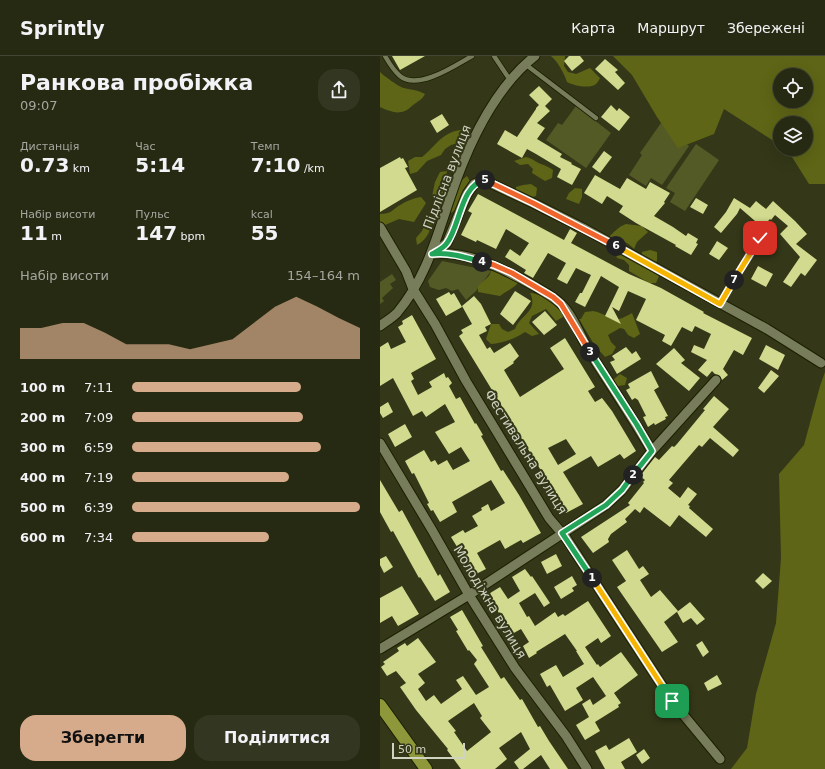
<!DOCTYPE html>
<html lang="uk">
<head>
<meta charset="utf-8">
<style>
	:root { --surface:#272a12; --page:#333620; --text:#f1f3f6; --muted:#a4a79f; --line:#434632; --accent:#d6ab8b }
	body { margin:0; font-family:"DejaVu Sans",sans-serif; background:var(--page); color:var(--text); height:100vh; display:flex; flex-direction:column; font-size:15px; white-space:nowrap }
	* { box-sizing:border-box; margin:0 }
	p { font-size:13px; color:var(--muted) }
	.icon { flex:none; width:22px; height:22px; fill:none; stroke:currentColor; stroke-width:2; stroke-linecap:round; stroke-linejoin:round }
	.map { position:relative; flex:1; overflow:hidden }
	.sheet { display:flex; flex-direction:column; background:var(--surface); width:380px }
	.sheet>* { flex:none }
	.fabs { position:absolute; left:393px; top:12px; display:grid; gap:8px }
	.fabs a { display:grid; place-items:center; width:40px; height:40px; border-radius:50%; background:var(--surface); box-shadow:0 4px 16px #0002,0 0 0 1px var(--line); font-size:20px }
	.scale { position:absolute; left:12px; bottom:10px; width:73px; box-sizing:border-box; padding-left:4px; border:2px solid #d0d3c1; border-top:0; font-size:11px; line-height:14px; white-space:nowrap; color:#d0d3c1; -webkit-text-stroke:3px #343818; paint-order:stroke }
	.pin { position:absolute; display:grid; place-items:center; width:34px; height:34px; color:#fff; margin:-17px; border-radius:8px; box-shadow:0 2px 6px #0006 }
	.km { position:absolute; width:20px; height:20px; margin:-10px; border-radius:50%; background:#222; color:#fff; font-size:11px; line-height:20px; text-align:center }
	.round { display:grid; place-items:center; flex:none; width:42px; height:42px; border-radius:16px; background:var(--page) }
	.summary { display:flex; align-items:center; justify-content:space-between; height:68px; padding:0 20px }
	h1 { font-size:22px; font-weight:800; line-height:30px }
	.stats { display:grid; grid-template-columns:repeat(3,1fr); gap:6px; height:68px; padding:4px 20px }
	.stats div { display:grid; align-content:center }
	.stats b { font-size:20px; font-weight:800 }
	.stats small { font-size:11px; font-weight:400 }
	.stats p { font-size:11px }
	.chart { height:112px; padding:8px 20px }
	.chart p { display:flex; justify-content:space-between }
	.chart svg { width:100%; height:72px; margin-top:4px; fill:var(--accent); opacity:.7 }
	.action { display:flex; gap:8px; margin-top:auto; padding:8px 20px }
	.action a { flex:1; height:46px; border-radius:16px; background:var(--accent); color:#111; font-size:16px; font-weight:800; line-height:46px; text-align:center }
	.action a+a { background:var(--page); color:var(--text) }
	ul { padding:0 20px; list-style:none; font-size:13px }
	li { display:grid; grid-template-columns:64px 48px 1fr; align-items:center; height:30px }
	li i { height:10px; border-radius:5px; background:var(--accent) }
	header { display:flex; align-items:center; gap:24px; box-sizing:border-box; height:56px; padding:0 20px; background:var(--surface); border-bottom:1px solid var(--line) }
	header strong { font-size:19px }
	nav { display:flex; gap:22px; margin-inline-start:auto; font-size:14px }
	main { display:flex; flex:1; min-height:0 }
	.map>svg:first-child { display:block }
</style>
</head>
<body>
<header>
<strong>Sprintly</strong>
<nav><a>Карта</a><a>Маршрут</a><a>Збережені</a></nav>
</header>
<main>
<section class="sheet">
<div class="summary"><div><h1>Ранкова пробіжка</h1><p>09:07</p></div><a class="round"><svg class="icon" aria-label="share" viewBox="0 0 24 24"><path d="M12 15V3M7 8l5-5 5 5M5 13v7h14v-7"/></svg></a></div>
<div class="stats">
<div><p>Дистанція</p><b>0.73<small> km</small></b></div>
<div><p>Час</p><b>5:14</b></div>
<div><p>Темп</p><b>7:10<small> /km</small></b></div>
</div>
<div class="stats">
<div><p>Набір висоти</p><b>11<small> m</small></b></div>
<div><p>Пульс</p><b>147<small> bpm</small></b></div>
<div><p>kcal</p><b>55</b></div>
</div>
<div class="chart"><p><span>Набір висоти</span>154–164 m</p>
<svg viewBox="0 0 160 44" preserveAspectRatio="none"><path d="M0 44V25L10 25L20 22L30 22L40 28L50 35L60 35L70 35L80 38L90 35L100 32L110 22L120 12L130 6L140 12L150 19L160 25V44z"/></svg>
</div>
<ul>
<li><b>100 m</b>7:11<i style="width:74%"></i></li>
<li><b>200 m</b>7:09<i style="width:75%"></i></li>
<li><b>300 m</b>6:59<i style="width:83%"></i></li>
<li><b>400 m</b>7:19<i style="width:69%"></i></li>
<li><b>500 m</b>6:39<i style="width:100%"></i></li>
<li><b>600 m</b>7:34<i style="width:60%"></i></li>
</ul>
<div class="action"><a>Зберегти</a><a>Поділитися</a></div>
</section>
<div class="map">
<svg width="445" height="713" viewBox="0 0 445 713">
	<rect width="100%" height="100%" fill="#343818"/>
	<!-- green -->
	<path fill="#545a26" d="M196,50L231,77L206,112L166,84L178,67L182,69Z
		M281,67L309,90L282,129L271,122L266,130L249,119L262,99L260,97Z
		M316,88L339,104L305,155L290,146L295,137L286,132Z
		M62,205L111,215L96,235L86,244L78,233L72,235L66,232L59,234L50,231L48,225Z
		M12,218L16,224L10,228L13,232L2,242L4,245L0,248V226Z"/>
	<!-- forest -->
	<path fill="#5e6516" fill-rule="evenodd" d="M171,0H185L184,10L188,16L196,18L210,12L220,22C219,24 218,26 216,28C210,33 194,30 187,26C184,17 178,6 171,0Z
		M233,0H445V128H429L407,93H426V67H400V89L344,53L334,78L298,92L277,61L252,19ZM400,19H426V45H400Z
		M0,16C4,20 19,31 24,32C32,34 38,34 45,38C42,44 38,45 33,49C22,60 13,57 0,51Z
		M80,74L86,78L85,85L71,89L65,93L61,99L47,105L37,116L30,118L28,105L35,101H42C56,90 61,77 80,74Z
		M146,101C154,103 155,106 161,108C166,110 169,111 173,114L172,122L165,125L152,117L153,113L148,108L140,109L134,105Z
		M67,115L63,137L59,143L52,140L55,126L60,116Z
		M87,120L91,127L77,153L71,157C71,142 74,129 87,120Z
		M151,128L157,132L156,140L149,142L136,136V131L143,129Z
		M195,132L202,133V141L199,148L186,143L189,137Z
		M41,141L46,147L34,166L19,163L5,169L0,166V158C11,158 12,154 20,149C26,145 34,142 41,141Z
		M55,158C51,171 49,183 37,189L36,182L42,175L48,161Z
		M246,168L262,170L268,176L257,186L254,193C243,182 241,187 228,182C234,176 238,171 246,168Z
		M242,194L261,203L262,196L270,194L277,196V204L275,211L279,220L276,227H269L249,215V209L244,204L237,202L235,195Z
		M112,213L125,221L133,222L138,227C133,233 126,235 120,240L98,236V230L109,220Z
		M150,237C156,237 176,245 179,249C181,253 182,257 183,261L176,265L166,253L152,260L149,267L159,278L152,280L145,276C135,283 123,287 111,288L106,283L111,268H119L122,273L128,276L135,273C140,259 159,255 150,237Z
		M213,255C233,259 228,271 252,257L260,278L254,282L248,279L244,273L240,272L228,279L231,286L236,291L232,298L225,301L215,290L199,263H201L205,256Z
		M445,316V713H351L367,692L376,638L396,567L401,502L399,418L424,389L440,330Z
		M240,318L247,322L245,329L238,330L232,326L234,323Z"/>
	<!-- building -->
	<path fill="#d1da8e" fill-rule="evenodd" d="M12,0H45L20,14Z
		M189,0H200L204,5L192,15L184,5Z
		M225,3L238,14L235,16L245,27L238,34L215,13Z
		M159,30L172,43L165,50L170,55L157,67L165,72L157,83L182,98L180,101L192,107L191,108L201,113L192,129L177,121L181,113L156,98L147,93L142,102L117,88L125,74L137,81L156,53V52L159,49L149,39Z
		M231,49L237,55L239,52L250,61L239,75L221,61Z
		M62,58L69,69L57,77L50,65Z
		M224,95L232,101L220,117L212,111Z
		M20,101L21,103L23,102L28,111L25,112L37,134L0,156V112Z
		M215,119L240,133L247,122L266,133L270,126L290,137L284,146L285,147L274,160L293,171L306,180L308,177L318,183L316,187L318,188L311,199L295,190L296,189L256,167L239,156L243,150L227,140L222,148L204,137Z
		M98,138L184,184L190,173L197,177L191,187L249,218L281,232L324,256L323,257L372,282L363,299L354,294L343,313L348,319L342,324L340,320L335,318L332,315L327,321L318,314L327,304L311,296L314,289L324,293L331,278L315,270L312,276L302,271L291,290L282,285L285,279L256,264L266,243L248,235L239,255L232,251L241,268L225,260L239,231L221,220L205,251L195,246L200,237H202L211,219L196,212L187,228L177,223L186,207L168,197L153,222L144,217L146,214L125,201L130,193L140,200L149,187L126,173L116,193L97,184L96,186L81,179L92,157L88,155Z
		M316,142L328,149L323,158L310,151Z
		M354,142L370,152L376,145L386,153L393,145L415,165L427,178L416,188L437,204L425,220L421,217L411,231L403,226L420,201L400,178L408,170L395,159L391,164L390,163L382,171L360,152L357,158L341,177L334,171L346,156Z
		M337,185L348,192L339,204L329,198Z
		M378,210L393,218L386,231L371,223Z
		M135,235L151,245L133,269L120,258Z
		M69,236L71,239L74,237L82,251L66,260L56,243Z
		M94,240L101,248L111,268L105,271L107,275L99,279L107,293L110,291L114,297L130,287L139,300L133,306L134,307L124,314L140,341L184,313L170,292L185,282L215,331L208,335L215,346L222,342L232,355L256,395L244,403L240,398L218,411L211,400L183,416L203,448L186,457L165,421L79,280L83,277L81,274L92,268L82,250ZM186,383L196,398L178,409L168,392Z
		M165,255L177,269L164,279L152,266Z
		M32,259L56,303L31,317L34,323L31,325L38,339L52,331L49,326L64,317L66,322L68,321L72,327L69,330L76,343L80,341L95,368L96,367L103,379L101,380L121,415L123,414L139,439L161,477L143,487L141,484L125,493L120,484L97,497L106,513L94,519L80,493L79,494L71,481L83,474L85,477L98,470L92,460L102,454L101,452L108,448L111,455L125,447L111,424L72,446L77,456L60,466L53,454L51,455L47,448L49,447L34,417L32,418L25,405L44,394L51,406L55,404L58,409L67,404L73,414L90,405L81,391L69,398L55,376L75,366L65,348L46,361L42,355L33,360L13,322L0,330V291L8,286L11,293L26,286L18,271L23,268L22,265Z
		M386,289L405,299L398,314L379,303Z
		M246,291L252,298L256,295L261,303L237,318L230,306L235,304L232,300Z
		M294,292L305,304L301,307L320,322L309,335L276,308Z
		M391,314L399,320L384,337L378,332Z
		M271,315L279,331L274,334L288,360L285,361L286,363L275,369L274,367L268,371L263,361L266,360L258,344L255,342L252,344L246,334L250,332L248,328Z
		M334,340L349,353L333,371L359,394L353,401L330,382L322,391L319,389L289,424L293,427L288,432L300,442L308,431L317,438L308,449L310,450L309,452L333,473L326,481L299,459L290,471L264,451L260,457L255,453L245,463L247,466L231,478L228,483L229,486L213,497L201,481L250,449L248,447L264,427L263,426L265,424L260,420L275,401L279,404L292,390L294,391L297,388L325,354L323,353Z
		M8,346L13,356L3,362L0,357V351Z
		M25,368L32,381L15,391L8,378Z
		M0,424L19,456L22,454L58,520L60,518L70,536L55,545L40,521L39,522L13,475L11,476L0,456Z
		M247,494L259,513L263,510L269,518L260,524L271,541L280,534L298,555L284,566L298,586L282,596L237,531L246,525L232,504Z
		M176,498L182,510L167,518L161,506Z
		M6,500L13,511L4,517L0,509V503Z
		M145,513L151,521L152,520L170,547L164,551L155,537L139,547L147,561L149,560L155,570L175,556L178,561L183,558L185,560L208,545L231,580L221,587L218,582L205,591L217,609L218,608L220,611L241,596L258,619L234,637L241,647L238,649L239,651L215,666L220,675L205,684L196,669L209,661L202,648L210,643L213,649L226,640L222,634L213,621L196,632L203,644L185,655L170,629L167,631L160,618L176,609L183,621L204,608L196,595H197L185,578L156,596L157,597L149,602L143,590L149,586L141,573L132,578L120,556L119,557L107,539L120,531L128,543L140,535L132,521Z
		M383,517L392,525L383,533L375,525Z
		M192,520L197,529L192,532L194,535L181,543L174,531Z
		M22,530L39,558L18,570L12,560L0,567V542Z
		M310,546L325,563L317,569L311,562L303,567L297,556Z
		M82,554L103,590L101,591L121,623L124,621L140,644L142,643L158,671L160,670L169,685L188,713H170L161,699L143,713H139L134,706L150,693L141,676L119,692L127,703L115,713H81L67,694L68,693L36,654L20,631L26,627L16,615L7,620L1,611L5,608L3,606L19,595L17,592L25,587L27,590L38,582L56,606L38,618L45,627L38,633L46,645L54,639L61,648L82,633L76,624L83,620L96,639L109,631L94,608L97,604L89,594L88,595L76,575L78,574L70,561ZM94,647L102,660L100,662L111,676L87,695L74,676L76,675L68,665Z
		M322,585L329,596L323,601L316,589Z
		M337,619L342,628L328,635L324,627Z
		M249,682L257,696L241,706L245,713H225L215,695L226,689L229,694Z
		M264,693L270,702L262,708L256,699Z"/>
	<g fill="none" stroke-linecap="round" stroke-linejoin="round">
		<defs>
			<path id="lane" d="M5,0C9,7 14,15 20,20C38,35 76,9 92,0
				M114,0L130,24
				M145,8L216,62
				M340,248L380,182"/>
			<path id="street" d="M0,171L26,215L33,233L55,268L86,325L169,462L186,482L292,645L340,703
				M52,198L67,187L87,138L94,128L104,124L153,147L203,172L387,273L441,307
				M53,198C88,194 126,214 156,231C164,236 174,241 181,248C193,259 200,280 209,295C230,328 252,361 272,395
				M0,270C5,266 12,262 17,257C46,222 56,183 70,142C87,91 113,33 155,0
				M0,387L52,474L89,539L135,612L186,680L207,713
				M0,593L89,539L226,449L242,434L272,395L336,324"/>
			<path id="highway" d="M0,649L46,713"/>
		</defs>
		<!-- lane casing -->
		<use href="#lane" stroke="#1c1f01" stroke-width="6"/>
		<!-- street casing -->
		<use href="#street" stroke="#1c1f01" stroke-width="11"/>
		<!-- highway casing -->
		<use href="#highway" stroke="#1c1f01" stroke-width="14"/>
		<!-- lane -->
		<use href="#lane" stroke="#777c5a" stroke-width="4.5"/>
		<!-- street -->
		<use href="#street" stroke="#777c5a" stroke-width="9"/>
		<!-- highway -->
		<use href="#highway" stroke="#8e983b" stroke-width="12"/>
	</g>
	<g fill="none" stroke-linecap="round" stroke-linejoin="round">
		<defs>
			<path id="split-1" d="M212,522L292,645"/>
			<path id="split-2" d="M212,522L182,477L226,449L242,434L253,419"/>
			<path id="split-3" d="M210,296L257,369L272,395L253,419"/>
			<path id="split-4" d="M102,206L114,209L132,217L173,241L181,248L210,296"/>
			<path id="split-5" d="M102,206C85,201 69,196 52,198C57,195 64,192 67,187C80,170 81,128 105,124"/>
			<path id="split-6" d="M105,124L153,147L236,190"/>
			<path id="split-7" d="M236,190L340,248L354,224"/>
			<path id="split-8" d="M354,224L380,182"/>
		</defs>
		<!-- split-1 casing -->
		<use href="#split-1" stroke="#fff" stroke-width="8"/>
		<!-- split-2 casing -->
		<use href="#split-2" stroke="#fff" stroke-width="8"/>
		<!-- split-3 casing -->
		<use href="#split-3" stroke="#fff" stroke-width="8"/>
		<!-- split-4 casing -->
		<use href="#split-4" stroke="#fff" stroke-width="8"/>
		<!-- split-5 casing -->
		<use href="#split-5" stroke="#fff" stroke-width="8"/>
		<!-- split-6 casing -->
		<use href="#split-6" stroke="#fff" stroke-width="8"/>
		<!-- split-7 casing -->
		<use href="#split-7" stroke="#fff" stroke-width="8"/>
		<!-- split-8 casing -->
		<use href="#split-8" stroke="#fff" stroke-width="8"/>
		<!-- split-1 -->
		<use href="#split-1" stroke="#f5b400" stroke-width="5"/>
		<!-- split-2 -->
		<use href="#split-2" stroke="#22a559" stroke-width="5"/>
		<!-- split-3 -->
		<use href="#split-3" stroke="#22a559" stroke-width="5"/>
		<!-- split-4 -->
		<use href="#split-4" stroke="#f0652b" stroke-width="5"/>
		<!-- split-5 -->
		<use href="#split-5" stroke="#22a559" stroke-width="5"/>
		<!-- split-6 -->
		<use href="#split-6" stroke="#f0652b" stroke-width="5"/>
		<!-- split-7 -->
		<use href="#split-7" stroke="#f5b400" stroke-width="5"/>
		<!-- split-8 -->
		<use href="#split-8" stroke="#f5b400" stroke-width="5"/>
	</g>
	<g text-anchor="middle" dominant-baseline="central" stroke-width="4" stroke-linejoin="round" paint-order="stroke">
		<!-- street labels -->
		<g font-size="13" fill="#d0d3c1" stroke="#343818">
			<text transform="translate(67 121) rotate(-69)">Підлісна вулиця</text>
			<text transform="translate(146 396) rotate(58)">Фестивальна вулиця</text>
			<text transform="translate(110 546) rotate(59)">Молодіжна вулиця</text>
		</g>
	</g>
</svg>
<div class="fabs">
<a><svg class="icon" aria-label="locate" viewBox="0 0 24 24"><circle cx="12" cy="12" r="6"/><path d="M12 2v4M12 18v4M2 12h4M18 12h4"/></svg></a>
<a><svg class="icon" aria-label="layers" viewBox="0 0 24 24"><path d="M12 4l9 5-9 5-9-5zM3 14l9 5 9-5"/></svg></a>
</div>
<div class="scale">50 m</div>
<div class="pin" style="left:292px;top:645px;background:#1e9e55"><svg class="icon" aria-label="arrive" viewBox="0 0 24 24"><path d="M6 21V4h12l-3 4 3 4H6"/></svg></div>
<div class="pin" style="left:380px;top:182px;background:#d93025"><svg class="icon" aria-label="check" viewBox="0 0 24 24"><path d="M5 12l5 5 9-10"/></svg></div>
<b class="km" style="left:212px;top:522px">1</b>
<b class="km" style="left:253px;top:419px">2</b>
<b class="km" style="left:210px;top:296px">3</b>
<b class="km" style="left:102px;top:206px">4</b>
<b class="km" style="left:105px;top:124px">5</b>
<b class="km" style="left:236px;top:190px">6</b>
<b class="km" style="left:354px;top:224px">7</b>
</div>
</main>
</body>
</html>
